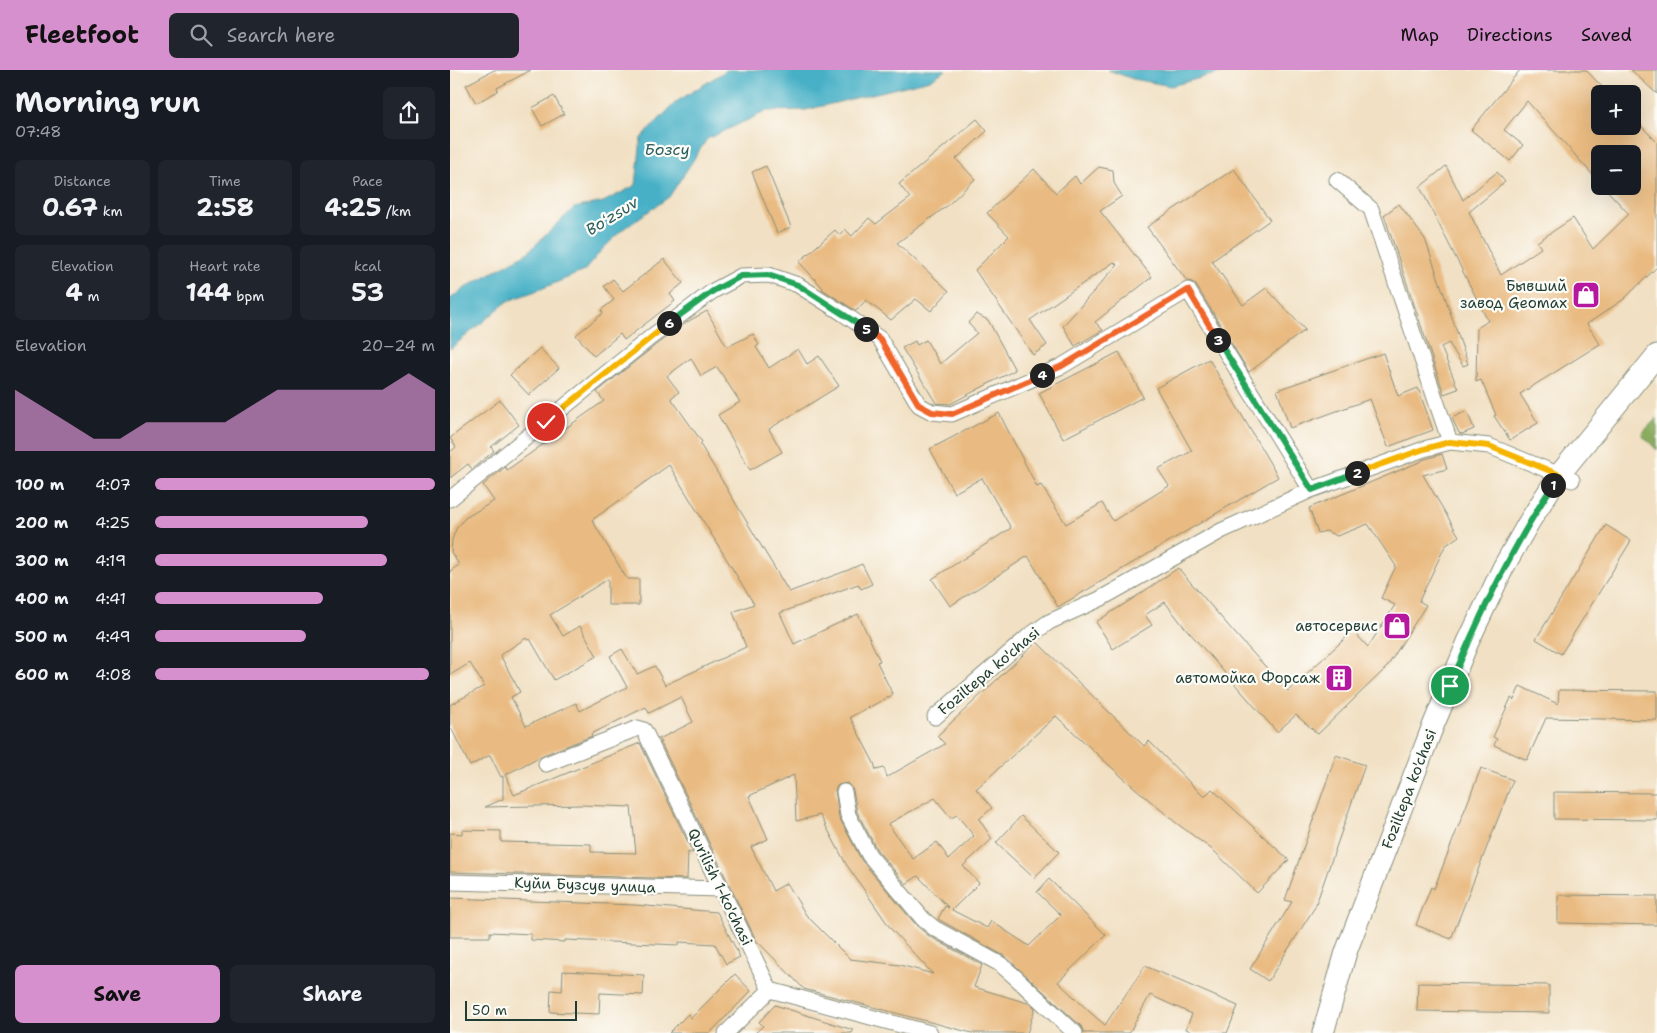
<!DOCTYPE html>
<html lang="en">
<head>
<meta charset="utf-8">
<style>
	:root { --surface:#171b24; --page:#20242c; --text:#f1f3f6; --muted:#9ea1a6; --accent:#d690ce }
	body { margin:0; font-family:"Shantell Sans",sans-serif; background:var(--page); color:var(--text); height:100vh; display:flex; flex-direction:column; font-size:19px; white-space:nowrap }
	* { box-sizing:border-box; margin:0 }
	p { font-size:16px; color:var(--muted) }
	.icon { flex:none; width:28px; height:28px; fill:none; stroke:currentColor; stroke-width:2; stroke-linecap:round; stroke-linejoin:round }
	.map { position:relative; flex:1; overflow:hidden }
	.drawer { display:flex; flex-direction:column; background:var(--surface); width:450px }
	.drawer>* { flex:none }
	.controls { position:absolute; left:1141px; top:15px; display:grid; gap:10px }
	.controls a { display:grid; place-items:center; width:50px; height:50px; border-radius:8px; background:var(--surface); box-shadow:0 5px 20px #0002; font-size:25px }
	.scale { position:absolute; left:15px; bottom:12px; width:112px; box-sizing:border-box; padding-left:5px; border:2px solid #1f3d34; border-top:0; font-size:14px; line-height:18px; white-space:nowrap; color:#1f3d34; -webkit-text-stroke:4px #fdfcf7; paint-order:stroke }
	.pin { position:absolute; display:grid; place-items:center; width:42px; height:42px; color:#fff; margin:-21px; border:2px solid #fff; border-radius:50%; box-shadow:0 1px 5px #0007 }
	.km { position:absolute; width:25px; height:25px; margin:-12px; border-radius:50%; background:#222; color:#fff; font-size:14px; line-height:25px; text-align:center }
	.round { display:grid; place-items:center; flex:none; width:52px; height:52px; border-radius:8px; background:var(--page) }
	.overview { display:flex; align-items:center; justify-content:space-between; height:85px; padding:0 15px }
	h1 { font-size:28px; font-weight:700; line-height:38px }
	.stats { display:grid; grid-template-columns:repeat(3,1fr); gap:8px; height:85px; padding:5px 15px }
	.stats div { display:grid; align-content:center; border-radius:8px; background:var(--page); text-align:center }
	.stats b { font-size:25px; font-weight:700 }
	.stats small { font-size:14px; font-weight:400 }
	.stats p { font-size:14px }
	.chart { height:140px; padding:10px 15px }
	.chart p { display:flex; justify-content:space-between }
	.chart svg { width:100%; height:90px; margin-top:5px; fill:var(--accent); opacity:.7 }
	.primary-button { display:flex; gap:10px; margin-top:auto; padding:10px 15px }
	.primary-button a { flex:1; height:58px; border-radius:8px; background:var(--accent); color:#111; font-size:20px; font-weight:700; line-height:58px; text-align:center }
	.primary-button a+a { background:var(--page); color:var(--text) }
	ul { padding:0 15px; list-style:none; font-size:16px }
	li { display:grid; grid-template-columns:80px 60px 1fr; align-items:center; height:38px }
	li i { height:12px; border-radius:6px; background:var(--accent) }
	header { display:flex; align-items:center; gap:30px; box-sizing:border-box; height:70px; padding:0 25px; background:var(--accent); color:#111 }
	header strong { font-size:24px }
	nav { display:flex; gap:28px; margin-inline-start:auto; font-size:18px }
	.search { width:350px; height:45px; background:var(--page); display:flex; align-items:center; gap:12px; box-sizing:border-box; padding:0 18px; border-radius:8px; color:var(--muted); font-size:19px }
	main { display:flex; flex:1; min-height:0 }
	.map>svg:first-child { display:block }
</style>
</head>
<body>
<header>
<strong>Fleetfoot</strong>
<div class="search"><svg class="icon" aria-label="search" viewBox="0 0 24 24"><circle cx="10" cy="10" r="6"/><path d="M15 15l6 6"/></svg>Search here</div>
<nav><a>Map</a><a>Directions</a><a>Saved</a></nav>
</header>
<main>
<section class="drawer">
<div class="overview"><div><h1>Morning run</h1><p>07:48</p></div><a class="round"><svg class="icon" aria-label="share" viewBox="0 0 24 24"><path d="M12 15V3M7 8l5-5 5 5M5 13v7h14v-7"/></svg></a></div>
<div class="stats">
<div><p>Distance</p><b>0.67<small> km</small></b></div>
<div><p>Time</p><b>2:58</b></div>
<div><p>Pace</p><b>4:25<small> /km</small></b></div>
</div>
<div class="stats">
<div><p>Elevation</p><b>4<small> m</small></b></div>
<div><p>Heart rate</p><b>144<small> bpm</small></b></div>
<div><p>kcal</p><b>53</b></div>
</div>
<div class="chart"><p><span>Elevation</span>20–24 m</p>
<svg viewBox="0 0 160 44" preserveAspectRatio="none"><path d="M0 44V14L10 22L20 30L30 38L40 38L50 30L60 30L70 30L80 30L90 22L100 14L110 14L120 14L130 14L140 14L150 6L160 14V44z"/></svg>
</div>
<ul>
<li><b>100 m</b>4:07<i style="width:100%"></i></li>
<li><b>200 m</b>4:25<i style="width:76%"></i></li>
<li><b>300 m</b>4:19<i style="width:83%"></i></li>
<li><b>400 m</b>4:41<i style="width:60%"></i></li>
<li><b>500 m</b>4:49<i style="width:54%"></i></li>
<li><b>600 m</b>4:08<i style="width:98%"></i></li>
</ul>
<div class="primary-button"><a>Save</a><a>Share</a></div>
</section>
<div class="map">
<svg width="1207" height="963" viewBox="0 0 1207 963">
	<rect width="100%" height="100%" fill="#fdfcf7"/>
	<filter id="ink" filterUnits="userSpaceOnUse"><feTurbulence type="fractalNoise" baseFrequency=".02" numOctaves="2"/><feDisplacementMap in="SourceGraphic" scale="10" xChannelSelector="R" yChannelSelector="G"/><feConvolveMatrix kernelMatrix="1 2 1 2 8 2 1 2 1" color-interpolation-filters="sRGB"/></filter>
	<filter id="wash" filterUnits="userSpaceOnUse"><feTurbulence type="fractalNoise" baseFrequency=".0096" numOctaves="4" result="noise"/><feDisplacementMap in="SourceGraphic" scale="20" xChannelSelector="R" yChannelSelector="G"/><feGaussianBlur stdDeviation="1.12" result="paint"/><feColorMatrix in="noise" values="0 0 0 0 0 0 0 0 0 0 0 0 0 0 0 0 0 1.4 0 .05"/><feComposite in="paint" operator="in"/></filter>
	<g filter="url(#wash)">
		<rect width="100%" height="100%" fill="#f1e0c3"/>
		<!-- forest -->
		<path fill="#8aab60" stroke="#54744a" d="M1207,348V380L1191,364Z"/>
		<!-- water -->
		<path fill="#47b0c6" stroke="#33767d" d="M277,0H496L480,10L356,40L317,41L257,69L219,127L173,159L151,181L134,201L91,219L58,231L0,279V229L18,216L77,183L124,138L153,132L186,115L191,68L226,32Z
			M658,0H780L721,16L683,9Z"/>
		<g id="blocks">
			<!-- building -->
			<path fill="#e9bb82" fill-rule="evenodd" d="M44,0H81L47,18L48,21L26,33L16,15Z
				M1070,0H1136L1159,24H1150V56H1182V47L1207,72V197L1174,229L1137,254L1150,274L1070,324L1088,353L1060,370L1044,346L1046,345L1031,310L1026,312L1027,258L1038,251L970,117L996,96L1013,130L1047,102L1055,112L1019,142L1051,205L1091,178L1087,172L1123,148L1143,179L1179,144L1153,116H1182V84H1150V113L1077,31L1054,60L1073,75L1060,91L1021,60Z
				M1181,0H1207V24Z
				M104,26L114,44L92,56L82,38Z
				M527,49L537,61L506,89L525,109L497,136L447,173L499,221L481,241L466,229L441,250L416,230L406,241L372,219L373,218L349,192L385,160L389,165L395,159L402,166L419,148L426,154L460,128L449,114Z
				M316,96L341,157L327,163L302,102Z
				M649,97L663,100L664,113L672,126L650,141L702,207L645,252L653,260L625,276L613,256L667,195L664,192L580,250L597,275L583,285L525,200L559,166L537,143L584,99L606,123L625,106L630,114Z
				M784,99L820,150L762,191L793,235L816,218L855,260L799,302L746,215L742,212L737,211L697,157Z
				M949,134L975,169L1018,294L1013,296L999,273L991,277L1008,319L994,324L934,145Z
				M214,189L233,213L220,224L225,231L174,270L170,264L144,286L126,265L153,243L151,240L164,230L154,216L163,209L173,221Z
				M257,241L277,277L303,264L309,275L306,277L319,298L348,279L357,294L369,286L389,316L319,359L332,382L300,400L268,345L290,332L267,297L251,306L241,288L217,306L229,322L221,328L252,372L250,374L339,522L396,501L412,494L422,514L411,519L408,514L330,543L344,574L408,544L430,591L427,592L443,625L400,647L424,693L426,700L434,698L437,707L495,674L487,666L587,572L694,676L699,671L754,727L762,719L839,790L807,823L764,781L725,752L671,706L606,646L526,719L542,738L529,749L542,769L513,796L529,813L502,840L537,858L541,851L579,876L611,845L587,822L599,809L656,865L608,912L642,944L655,955L695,896L788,936L777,963H745L736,959L742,944L700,925L679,963H634L631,956L556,887L488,849L495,836L499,838L468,806L456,814L427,780L407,742L403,720L397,713L388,715L385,719L389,747L412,791L467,856L479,866L532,895L524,917L581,934L585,938L577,963H522L354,919L306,870L209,669L243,652L231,627L199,643L196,637L141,664L142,666L93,685L55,705L64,725L190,673L243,783L238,782L237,809L0,802V763L12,764V760L51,761V772L141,774V782L186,783L181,737L132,735L35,737L53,729V706L51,707L40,685L20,696L0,656V635L34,616L20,593L0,605V501L9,495L1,482L2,470L6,459L15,448L44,431L33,415L55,397L57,400L154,331L147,322L207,274L237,252ZM219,395L304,534L283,542L296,577L215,615L205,596L187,604L172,579L160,586L177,617L130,641L126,633L76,656L61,627L70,622L50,585L76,568L77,570L80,569L104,610L147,586L130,556L113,566L100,545L158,509V535H189V509H177L142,450ZM344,705L346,751L370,745L396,794L419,827L441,859L483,904L450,895L400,889L356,845L337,813L323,821L301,777L318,769L299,726ZM485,728L501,748L507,745L524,766L499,789L487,772L463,789L438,754Z
				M526,244L538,250L565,300L500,334L486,333L452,278L465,271L467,275L476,270L490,294L527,263L518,253Z
				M90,278L109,298L79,325L60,305Z
				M669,282L693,327L613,369L589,323Z
				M933,283L948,326L968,318L983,360L938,377L920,329L840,358L827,320Z
				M759,289L828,407L608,537L578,486L500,536L482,509L561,458L532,408L504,423L480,379L549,343L587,417L591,415L616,454L652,433L663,451L719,416L708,399L742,381L706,318Z
				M50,330L69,355L41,377L44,381L22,399L18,394L0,408V382L6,377L0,368Z
				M1017,341L1024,359L1012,364L1009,363L1002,348Z
				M992,384L997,399L973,405L1009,466L995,476L969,531L976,535L937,597L868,664L846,645L827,662L731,553L715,532L695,545L702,555L663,579L646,552L690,524L728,498L790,569L838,621L903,561L918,577L945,535L931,528L946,496L918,454L887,466L876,461L868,463L859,438L972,391V390Z
				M1156,455L1181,471L1111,584L1086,569Z
				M1070,616L1108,634L1109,620L1207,621V650L1096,648L1077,690L1044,675L1047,669L1043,667L1061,628L1064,630Z
				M886,685L915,695L865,837L818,911L800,899L842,832L835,830Z
				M1031,698L1063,710L1001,869L966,855L981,817L984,819Z
				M1104,722L1207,723V750L1104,749Z
				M571,746L609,782L584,808L546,773Z
				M1108,825L1207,826V855L1108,853Z
				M0,828L185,835L267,842L290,887L276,894L265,874L229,872V875L115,870V872L81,870V864L40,862V867H0Z
				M113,901L194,905L193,925L150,923L149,944L100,942L101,920L112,921Z
				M285,904L301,921L260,963H219L238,944L241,948Z
				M968,913L1099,915V943L967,941Z
				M325,935L403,960L402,963H305L313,956L309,952Z"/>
		</g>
	</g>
	<g filter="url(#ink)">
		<use href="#blocks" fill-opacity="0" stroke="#888e7c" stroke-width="1"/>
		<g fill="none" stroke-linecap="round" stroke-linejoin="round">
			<defs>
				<path id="street" d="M887,110L921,139L1000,372
					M0,429L201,267L263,221L291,206L319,205L348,215L394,244L430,269L469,335L482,342L502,344L612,296L738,220L861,420
					M485,647L579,566L599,552L650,529L771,461L861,420L974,379L1000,372L1039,376L1122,410
					M96,694L188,658L194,660L320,920L480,963
					M394,722L398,745L419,785L473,849L484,858L550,894L564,906L625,963
					M0,812L271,819
					M276,963L320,920"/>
				<path id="secondary" d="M873,963L896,882L981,661L1018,572L1053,498L1079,452L1109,405L1207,285"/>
			</defs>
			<!-- street casing -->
			<use href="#street" stroke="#888e7c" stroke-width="17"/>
			<!-- secondary casing -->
			<use href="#secondary" stroke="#888e7c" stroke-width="23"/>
			<!-- street -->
			<use href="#street" stroke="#fff" stroke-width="15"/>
			<!-- secondary -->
			<use href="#secondary" stroke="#fff" stroke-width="21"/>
		</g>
	</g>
	<g fill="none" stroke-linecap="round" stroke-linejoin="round" filter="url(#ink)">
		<defs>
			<path id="split-1" d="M1000,616C1029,546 1061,479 1103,415"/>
			<path id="split-2" d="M907,403L974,379L1000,372L1039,376L1110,405L1103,415"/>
			<path id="split-3" d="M768,270L862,420L907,403"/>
			<path id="split-4" d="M592,305L612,296L738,220L768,270"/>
			<path id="split-5" d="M416,259L430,269L469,335L482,342L502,344L592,305"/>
			<path id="split-6" d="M219,253L263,221L291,206L318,205L348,215L416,259"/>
			<path id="split-7" d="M96,352L219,253"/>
		</defs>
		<!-- split-1 casing -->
		<use href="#split-1" stroke="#fff" stroke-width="10"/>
		<!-- split-2 casing -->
		<use href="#split-2" stroke="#fff" stroke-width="10"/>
		<!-- split-3 casing -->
		<use href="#split-3" stroke="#fff" stroke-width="10"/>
		<!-- split-4 casing -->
		<use href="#split-4" stroke="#fff" stroke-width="10"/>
		<!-- split-5 casing -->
		<use href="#split-5" stroke="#fff" stroke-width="10"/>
		<!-- split-6 casing -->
		<use href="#split-6" stroke="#fff" stroke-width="10"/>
		<!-- split-7 casing -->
		<use href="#split-7" stroke="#fff" stroke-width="10"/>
		<!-- split-1 -->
		<use href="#split-1" stroke="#22a559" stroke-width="6"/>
		<!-- split-2 -->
		<use href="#split-2" stroke="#f5b400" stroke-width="6"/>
		<!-- split-3 -->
		<use href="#split-3" stroke="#22a559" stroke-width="6"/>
		<!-- split-4 -->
		<use href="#split-4" stroke="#f0652b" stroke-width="6"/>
		<!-- split-5 -->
		<use href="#split-5" stroke="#f0652b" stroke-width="6"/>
		<!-- split-6 -->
		<use href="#split-6" stroke="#22a559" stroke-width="6"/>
		<!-- split-7 -->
		<use href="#split-7" stroke="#f5b400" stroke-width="6"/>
	</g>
	<!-- icons -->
	<defs>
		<symbol id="shop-square" viewBox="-11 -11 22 22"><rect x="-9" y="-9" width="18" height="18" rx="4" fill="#b5179e" stroke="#fdfcf7"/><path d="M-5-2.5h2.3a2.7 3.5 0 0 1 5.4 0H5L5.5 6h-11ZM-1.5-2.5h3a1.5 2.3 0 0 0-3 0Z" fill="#fff"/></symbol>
		<symbol id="building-square" viewBox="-11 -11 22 22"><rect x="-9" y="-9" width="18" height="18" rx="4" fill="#b5179e" stroke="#fdfcf7"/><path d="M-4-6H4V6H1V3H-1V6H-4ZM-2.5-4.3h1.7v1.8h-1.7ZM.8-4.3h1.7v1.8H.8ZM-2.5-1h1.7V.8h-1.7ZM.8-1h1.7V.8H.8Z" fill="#fff"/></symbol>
	</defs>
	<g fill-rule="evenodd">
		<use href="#shop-square" x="1120" y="209" width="32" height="32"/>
		<use href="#shop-square" x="931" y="540" width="32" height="32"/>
		<use href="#building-square" x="873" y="592" width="32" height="32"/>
	</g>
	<g text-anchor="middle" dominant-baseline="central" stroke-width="4.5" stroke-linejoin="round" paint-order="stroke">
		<!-- poi labels -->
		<g font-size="15" fill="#1f3d34" stroke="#fdfcf7" text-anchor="end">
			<text x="1117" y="216">Бывший<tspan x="1117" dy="17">завод Geomax</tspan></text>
			<text x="928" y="556">автосервис</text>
			<text x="870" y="608">автомойка Форсаж</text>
		</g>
		<!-- street labels -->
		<g font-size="15" fill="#1f3d34" stroke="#fdfcf7">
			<text transform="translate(539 601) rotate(-40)">Foziltepa ko'chasi</text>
			<text transform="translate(959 719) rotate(-69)">Foziltepa ko'chasi</text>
			<text transform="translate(135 815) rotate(2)">Куйи Бузсув улица</text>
			<text transform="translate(270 817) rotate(64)">Qurilish 1-ko'chasi</text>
		</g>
		<!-- water labels -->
		<g font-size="16" font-style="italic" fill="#2b6060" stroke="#fdfcf7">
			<text x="217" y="79">Бозсу</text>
			<text transform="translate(162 146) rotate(-32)">Boʻzsuv</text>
		</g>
	</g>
</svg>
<div class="controls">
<a>+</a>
<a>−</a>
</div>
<div class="scale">50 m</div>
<div class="pin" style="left:1000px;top:616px;background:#1e9e55"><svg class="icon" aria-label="arrive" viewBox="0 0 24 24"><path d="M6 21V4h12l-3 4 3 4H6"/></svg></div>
<div class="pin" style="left:96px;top:352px;background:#d93025"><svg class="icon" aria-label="check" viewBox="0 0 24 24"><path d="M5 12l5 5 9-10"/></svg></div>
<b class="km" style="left:1103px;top:415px">1</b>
<b class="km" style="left:907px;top:403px">2</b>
<b class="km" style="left:768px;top:270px">3</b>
<b class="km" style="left:592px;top:305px">4</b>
<b class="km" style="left:416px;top:259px">5</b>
<b class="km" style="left:219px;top:253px">6</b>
</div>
</main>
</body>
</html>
